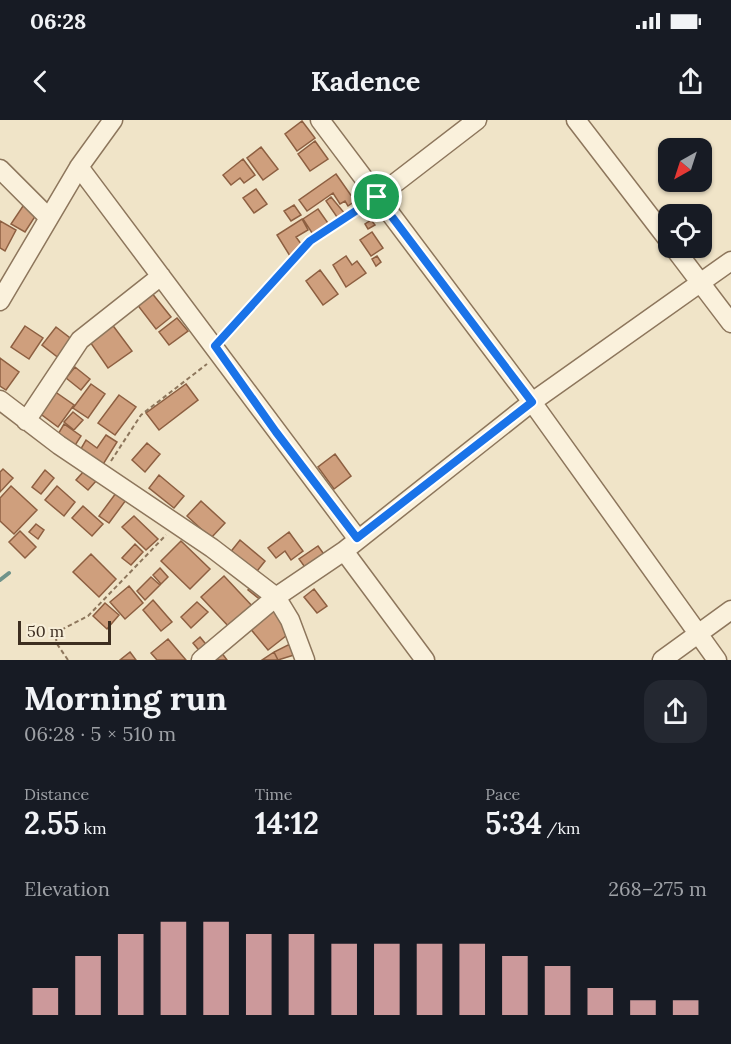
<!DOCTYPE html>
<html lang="en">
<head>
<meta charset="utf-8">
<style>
	:root { --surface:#171b24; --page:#242831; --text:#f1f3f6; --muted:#9ea1a6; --accent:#cc999b }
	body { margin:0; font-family:Lora,serif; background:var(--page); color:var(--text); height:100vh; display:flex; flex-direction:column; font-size:22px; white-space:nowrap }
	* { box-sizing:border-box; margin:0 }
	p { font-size:20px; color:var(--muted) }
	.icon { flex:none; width:33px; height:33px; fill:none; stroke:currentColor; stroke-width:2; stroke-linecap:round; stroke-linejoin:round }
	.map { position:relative; height:540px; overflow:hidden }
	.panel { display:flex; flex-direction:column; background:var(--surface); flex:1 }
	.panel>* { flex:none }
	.needle { width:39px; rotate:219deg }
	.tools { position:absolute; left:658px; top:18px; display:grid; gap:12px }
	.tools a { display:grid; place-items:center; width:54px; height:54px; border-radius:12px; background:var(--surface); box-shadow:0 2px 4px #0004; font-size:30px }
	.scale { position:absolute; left:18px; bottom:15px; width:93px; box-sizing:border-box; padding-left:6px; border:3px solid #3d2e20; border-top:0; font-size:16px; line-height:21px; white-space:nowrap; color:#3d2e20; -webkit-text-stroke:4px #f7eed8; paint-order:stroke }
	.pin { position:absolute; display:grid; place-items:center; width:51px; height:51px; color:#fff; margin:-26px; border:3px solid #fff; border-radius:50%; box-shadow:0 2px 6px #0007 }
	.round { display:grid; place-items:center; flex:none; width:63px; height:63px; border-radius:18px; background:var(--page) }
	.headline { display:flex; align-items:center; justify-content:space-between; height:102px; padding:0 24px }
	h1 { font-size:33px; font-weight:700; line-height:45px }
	.figures { display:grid; grid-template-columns:repeat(3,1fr); gap:9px; height:102px; padding:6px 24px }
	.figures div { display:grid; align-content:center }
	.figures b { font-size:30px; font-weight:700 }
	.figures small { font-size:16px; font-weight:400 }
	.figures p { font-size:16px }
	.chart { height:168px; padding:12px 24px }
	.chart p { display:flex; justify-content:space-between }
	.chart svg { width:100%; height:108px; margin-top:6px; stroke:var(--accent); stroke-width:6 }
	.status { display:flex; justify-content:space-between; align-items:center; height:42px; padding:0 30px; background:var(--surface); direction:ltr }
	.status svg { height:16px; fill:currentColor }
	header { display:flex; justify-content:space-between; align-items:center; height:78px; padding:0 24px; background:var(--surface); font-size:27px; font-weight:700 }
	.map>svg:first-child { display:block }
</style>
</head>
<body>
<div class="status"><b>06:28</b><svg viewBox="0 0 49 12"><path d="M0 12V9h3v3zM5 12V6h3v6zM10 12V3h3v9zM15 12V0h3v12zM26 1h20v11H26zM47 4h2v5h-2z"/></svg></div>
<header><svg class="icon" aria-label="back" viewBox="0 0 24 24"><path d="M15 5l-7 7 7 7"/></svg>Kadence<svg class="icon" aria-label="share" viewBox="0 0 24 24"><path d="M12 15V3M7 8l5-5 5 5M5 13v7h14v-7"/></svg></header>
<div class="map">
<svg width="731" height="540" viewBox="0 0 731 540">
	<rect width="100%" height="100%" fill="#f0e4c8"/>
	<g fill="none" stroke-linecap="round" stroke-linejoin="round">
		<!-- stream -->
		<path stroke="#6f938a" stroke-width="4" d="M0,460L9,453"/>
	</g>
	<!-- building -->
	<path fill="#cf9f7d" stroke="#8d5f41" stroke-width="1.5" d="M302,1L315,18L297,31L285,14Z
		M315,21L328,39L310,51L298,34Z
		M261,27L278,49L263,60L247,38Z
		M243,39L255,55L244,63L240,58L231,65L223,55Z
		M336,54L355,81L348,86L345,81L340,84L333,73L307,91L299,80Z
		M256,69L267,84L254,93L243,78Z
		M331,77L346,95L339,100L326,81Z
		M294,85L301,95L291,101L284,91Z
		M23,86L36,95L25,112L11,104Z
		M318,89L330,106L314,116L303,99Z
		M302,99L308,110L296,117L304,128L290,136L277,115Z
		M371,100L375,105L368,109L365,104Z
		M0,101L16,110L5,131L0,128Z
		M372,112L383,128L371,136L360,120Z
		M346,136L352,145L357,141L366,153L346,167L333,145Z
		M377,136L381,142L376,146L372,139Z
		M320,150L338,174L323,185L306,161Z
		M151,172L171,197L156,209L136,183Z
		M177,198L188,211L169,225L159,212Z
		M111,203L132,231L108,248L88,219Z
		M25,206L43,218L29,239L11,227Z
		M56,207L74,221L60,239L42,225Z
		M0,238L19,252L6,270L0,266Z
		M75,247L90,259L81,270L66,258Z
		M91,264L105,274L88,298L73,288Z
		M186,264L198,280L159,310L146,293Z
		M54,271L74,285L58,307L38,292Z
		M119,275L136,287L115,315L98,303Z
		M73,292L83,300L74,310L64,302Z
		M64,304L81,316L74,327L57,316Z
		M106,315L117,322L102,346L79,332L86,320L97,328Z
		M147,323L160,334L145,352L132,340Z
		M335,334L351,356L334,369L318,347Z
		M3,349L13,358L0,372V352Z
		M45,350L54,358L41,374L32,367Z
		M84,351L96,361L88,370L76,360Z
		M159,355L184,376L174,388L149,368Z
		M11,366L37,390L14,414L0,401V378Z
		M57,366L75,382L64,396L45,380Z
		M116,373L126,380L109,403L99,396Z
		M201,381L225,403L211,418L187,396Z
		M83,386L103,404L92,416L72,398Z
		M134,396L158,419L146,430L122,407Z
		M36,404L44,410L38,419L29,412Z
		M20,411L36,427L25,438L9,422Z
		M289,412L303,431L291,440L285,431L276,438L268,428Z
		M240,420L265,441L254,455L229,434Z
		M181,421L210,449L190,469L161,441Z
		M135,424L143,432L131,445L122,438Z
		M318,426L326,437L307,450L299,439Z
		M91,434L116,459L99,477L73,452Z
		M160,448L168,457L161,464L153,455Z
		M224,456L254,488L231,509L201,477Z
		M151,457L160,465L145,480L137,471Z
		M254,463L267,475L262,481L248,470Z
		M129,466L143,483L125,499L110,482Z
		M314,469L327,486L317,493L304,477Z
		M153,480L172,502L161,511L143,490Z
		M197,482L208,492L191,508L181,497Z
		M105,483L119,495L107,509L93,496Z
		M272,489L291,512L268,530L249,507Z
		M200,517L209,528L202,534L193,523Z
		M168,519L186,540H157L151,533Z
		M290,524L294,535L278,540L274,532Z
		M130,532L136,540H120Z
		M221,532L227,540H210Z
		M274,532L278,540H262Z"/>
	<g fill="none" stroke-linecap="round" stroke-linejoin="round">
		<defs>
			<path id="minor" d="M320,0L532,282L717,540
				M576,0L669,121
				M79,47L357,418
				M0,49L48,97
				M377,77L477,0
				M674,128L731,203
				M0,181L79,47L113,0
				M0,280L59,325L212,428L276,477L290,500L305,540
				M26,301L80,220L161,156
				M344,431L425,540
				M201,540L276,477L344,431L532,282L731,141
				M662,540L731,490"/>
		</defs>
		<!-- minor casing -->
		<use href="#minor" stroke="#8d765c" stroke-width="21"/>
		<!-- path -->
		<path stroke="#8d765c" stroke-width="2" stroke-dasharray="4.5 3" stroke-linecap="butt" d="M224,216L310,121L366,85
			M111,341L141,295L207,244
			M68,540L57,524L55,513L88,496L166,415"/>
		<!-- minor -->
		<use href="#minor" stroke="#faf1dc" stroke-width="18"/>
	</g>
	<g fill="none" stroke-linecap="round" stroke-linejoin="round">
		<defs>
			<path id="route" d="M377,77L532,282L357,418L276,312L215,226L310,121Z"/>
		</defs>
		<!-- route casing -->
		<use href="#route" stroke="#fff" stroke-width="12"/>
		<!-- route -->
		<use href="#route" stroke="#1a73e8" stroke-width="8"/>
	</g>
</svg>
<div class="tools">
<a><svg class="needle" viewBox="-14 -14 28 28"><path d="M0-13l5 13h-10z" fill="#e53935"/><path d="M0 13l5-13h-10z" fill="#9ea1a6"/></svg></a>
<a><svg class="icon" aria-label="locate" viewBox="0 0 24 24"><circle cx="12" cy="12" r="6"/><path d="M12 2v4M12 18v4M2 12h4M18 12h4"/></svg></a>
</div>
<div class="scale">50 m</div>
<div class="pin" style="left:377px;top:77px;background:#1e9e55"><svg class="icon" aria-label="arrive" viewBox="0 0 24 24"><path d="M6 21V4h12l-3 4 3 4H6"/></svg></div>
</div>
<section class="panel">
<div class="headline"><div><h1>Morning run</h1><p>06:28 · 5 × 510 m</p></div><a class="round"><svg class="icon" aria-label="share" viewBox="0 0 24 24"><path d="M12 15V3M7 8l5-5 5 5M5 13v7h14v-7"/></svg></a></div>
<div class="figures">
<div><p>Distance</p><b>2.55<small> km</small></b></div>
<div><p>Time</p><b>14:12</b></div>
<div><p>Pace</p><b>5:34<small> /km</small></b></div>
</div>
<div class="chart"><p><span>Elevation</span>268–275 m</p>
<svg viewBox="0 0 160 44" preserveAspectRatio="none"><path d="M5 44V33M15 44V20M25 44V11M35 44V6M45 44V6M55 44V11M65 44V11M75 44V15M85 44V15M95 44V15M105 44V15M115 44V20M125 44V24M135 44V33M145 44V38M155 44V38"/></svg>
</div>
</section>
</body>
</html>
